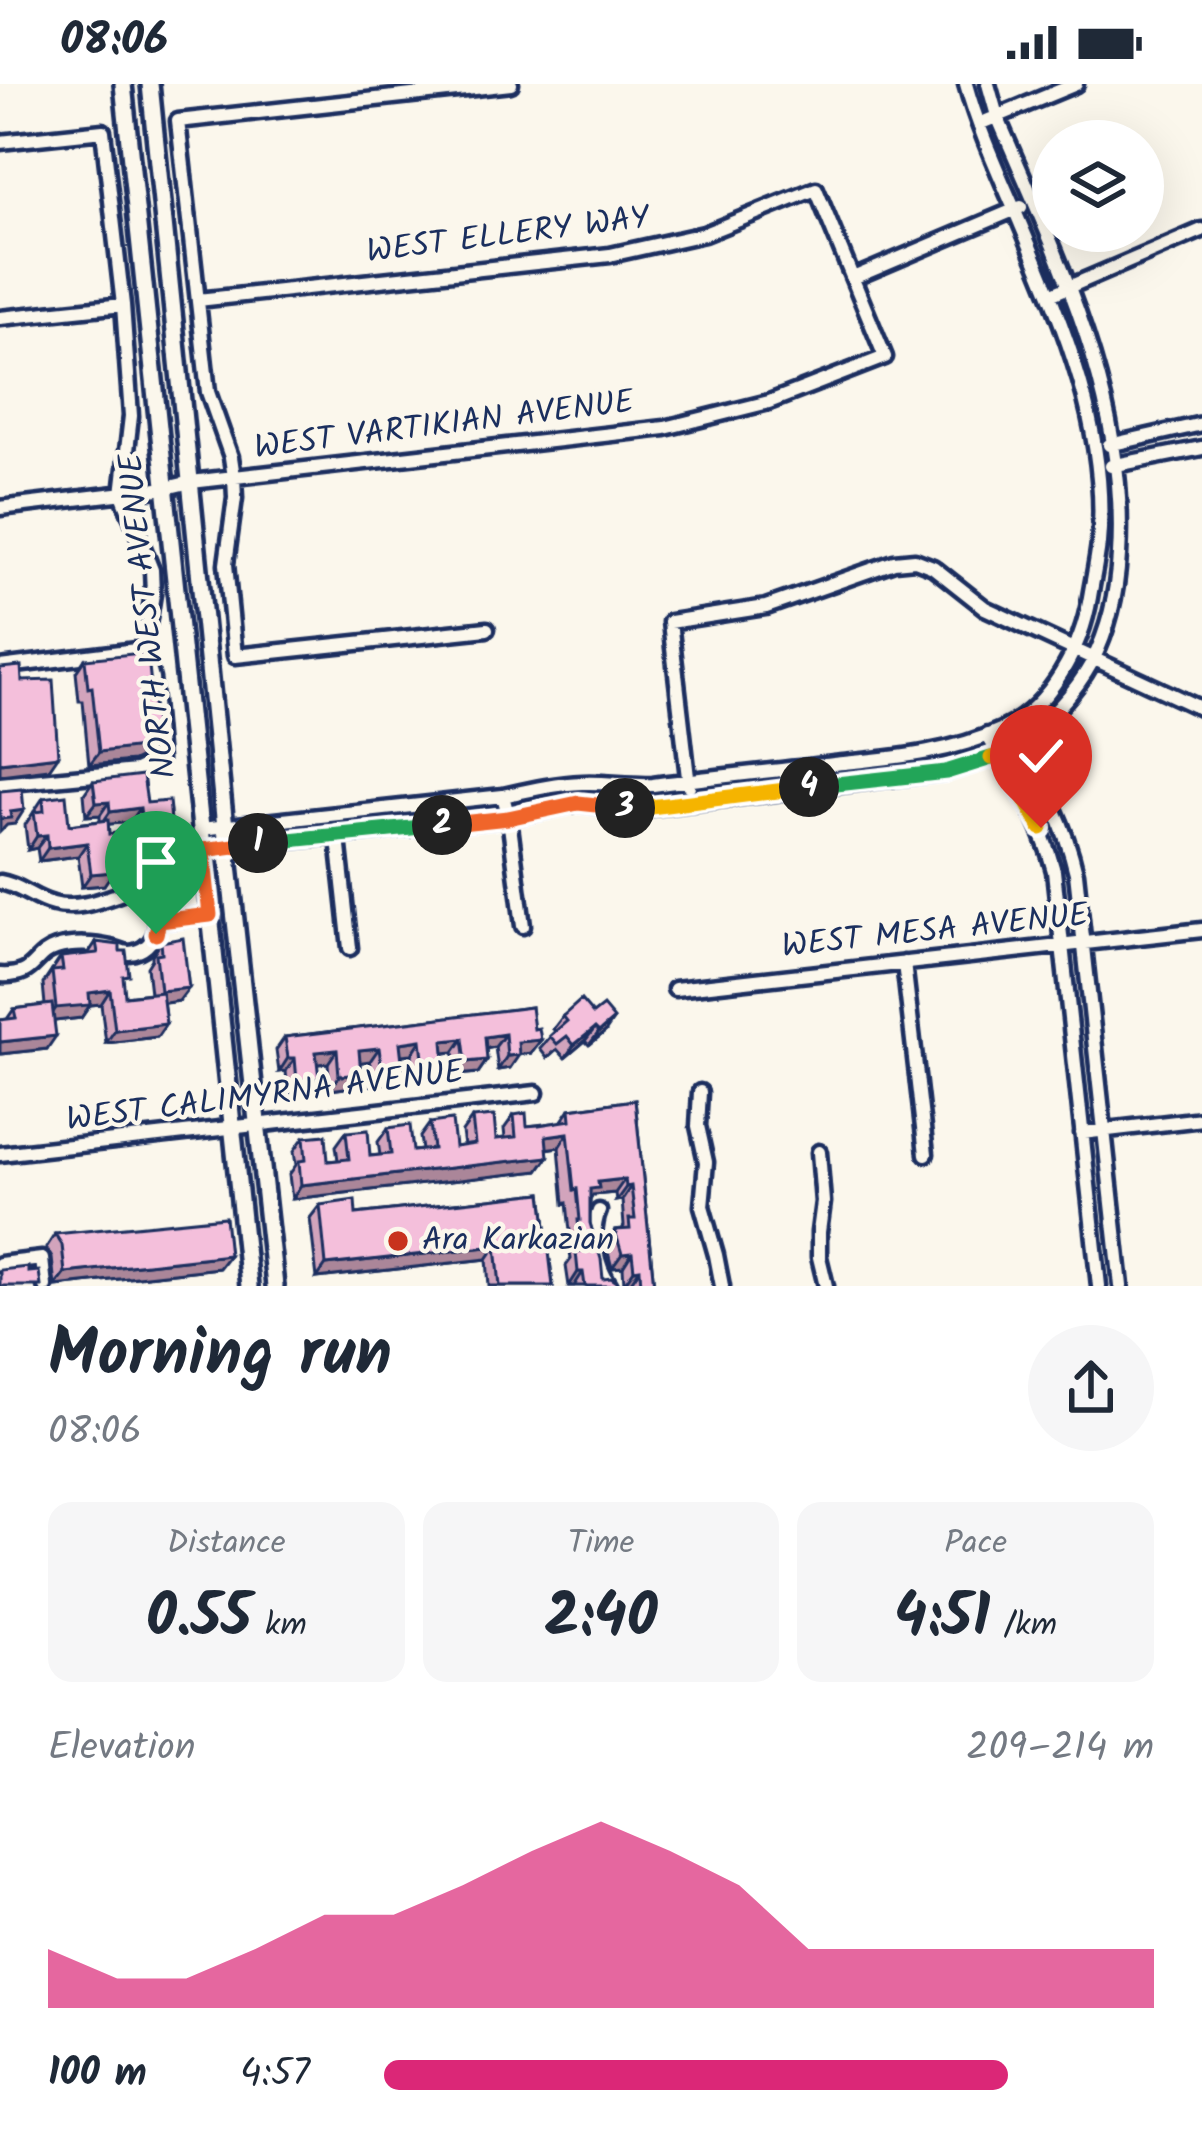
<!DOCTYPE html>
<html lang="en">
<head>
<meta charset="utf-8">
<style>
	:root { --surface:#fff; --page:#f6f6f7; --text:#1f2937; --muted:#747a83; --accent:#db2777 }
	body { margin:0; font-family:Kalam,sans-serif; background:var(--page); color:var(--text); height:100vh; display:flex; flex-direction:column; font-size:45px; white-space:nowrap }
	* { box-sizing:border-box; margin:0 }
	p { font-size:39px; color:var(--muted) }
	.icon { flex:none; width:66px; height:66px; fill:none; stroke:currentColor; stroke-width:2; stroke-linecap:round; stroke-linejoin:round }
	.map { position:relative; height:1202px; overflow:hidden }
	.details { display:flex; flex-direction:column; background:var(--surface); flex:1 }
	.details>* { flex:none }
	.tools { position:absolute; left:1032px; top:36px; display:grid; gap:24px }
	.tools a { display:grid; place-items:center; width:132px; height:132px; border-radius:50%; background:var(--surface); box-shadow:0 12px 48px #0002; font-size:60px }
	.pin { position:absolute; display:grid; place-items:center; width:102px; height:102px; color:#fff; margin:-123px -51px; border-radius:50% 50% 50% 0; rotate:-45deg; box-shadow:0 0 12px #0007 }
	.pin .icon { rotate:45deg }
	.km { position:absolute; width:60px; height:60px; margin:-30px; border-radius:50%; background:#222; color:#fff; font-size:33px; line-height:60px; text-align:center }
	.round { display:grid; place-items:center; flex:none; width:126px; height:126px; border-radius:63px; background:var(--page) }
	.overview { display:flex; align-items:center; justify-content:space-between; height:204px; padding:0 48px }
	h1 { font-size:66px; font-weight:800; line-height:90px }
	.stats { display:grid; grid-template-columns:repeat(3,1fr); gap:18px; height:204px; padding:12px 48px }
	.stats div { display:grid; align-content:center; border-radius:24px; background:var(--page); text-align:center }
	.stats b { font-size:60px; font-weight:800 }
	.stats small { font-size:33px; font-weight:400 }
	.stats p { font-size:33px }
	.chart { height:336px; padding:24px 48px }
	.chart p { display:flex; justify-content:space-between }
	.chart svg { width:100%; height:216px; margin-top:12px; fill:var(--accent); opacity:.7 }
	ul { padding:0 48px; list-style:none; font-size:39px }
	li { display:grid; grid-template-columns:192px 144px 1fr; align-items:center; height:90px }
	li i { height:30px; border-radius:15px; background:var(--accent) }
	.status { display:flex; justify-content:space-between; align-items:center; height:84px; padding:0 60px; background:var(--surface); direction:ltr }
	.status svg { height:33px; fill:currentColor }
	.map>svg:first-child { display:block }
</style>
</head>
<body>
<div class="status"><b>08:06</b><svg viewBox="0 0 49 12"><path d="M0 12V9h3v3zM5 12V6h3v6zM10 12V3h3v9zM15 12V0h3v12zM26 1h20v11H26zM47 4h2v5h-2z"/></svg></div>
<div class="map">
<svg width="1202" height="1202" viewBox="0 0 1202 1202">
	<rect width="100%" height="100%" fill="#fbf7ec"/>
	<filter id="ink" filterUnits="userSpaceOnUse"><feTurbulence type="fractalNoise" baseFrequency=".00833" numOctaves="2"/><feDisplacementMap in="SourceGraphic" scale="24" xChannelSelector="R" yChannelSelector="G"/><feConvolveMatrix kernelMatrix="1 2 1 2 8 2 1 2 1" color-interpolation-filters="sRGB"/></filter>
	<g filter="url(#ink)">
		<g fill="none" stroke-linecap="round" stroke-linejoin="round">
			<defs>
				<path id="minor" d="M988,0L997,32C1057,173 1129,315 1119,471C1117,508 1109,545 1092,578C1074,611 1047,637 1019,661C1045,702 1065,741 1076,789L1121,1202
					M979,40L1076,0
					M0,58L103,47L123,221L131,332L122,410L152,486L153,510L144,565L152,595L159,676L136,687L0,700
					M853,194L1021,123
					M1050,211L1202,146
					M0,234L123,221
					M1109,361L1202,340
					M1111,382L1202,364
					M0,424L166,404L191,398L665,344L769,318L885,273L816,105L704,150L610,171L198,216
					M487,545L235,572L226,480L235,414L234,393L231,373L208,308L178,37L511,0
					M0,583L144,565
					M987,651C1015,695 1041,737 1054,787L1099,1202
					M689,702L670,538L766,523L894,478L915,476L933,483L985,524L1202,625
					M503,712L509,734L523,842
					M201,745L503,712C530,706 555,700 583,699C606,698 630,702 653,701C714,693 774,687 834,680C892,674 949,670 1003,645C1050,623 1082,563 1090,513C1093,495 1097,477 1099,459C1110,344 1059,231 1015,127C997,85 978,44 966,0
					M337,745L350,864
					M203,766L509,734L578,719L635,726L946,688L1000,671L1019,661L1008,643
					M0,798C20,801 33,815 53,820C78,827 104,815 128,807C133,809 140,810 145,814C167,829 158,867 129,869C123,869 117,865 111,864C95,860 73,859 56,864C31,872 37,893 0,891
					M159,837L210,831
					M904,879L926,1070
					M675,905L1202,846
					M700,1008L698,1042L706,1078L702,1122L716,1171L722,1202
					M1082,1049L1202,1035
					M819,1068L823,1118L819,1148V1173L826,1202
					M0,1070L536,1009
					M599,1127C589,1151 597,1182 610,1202
					M0,1180L42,1175L45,1202"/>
				<path id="major" d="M123,0L249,1202
					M150,0L227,763L275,1202"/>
			</defs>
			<!-- minor casing -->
			<use href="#minor" stroke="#1b2f5e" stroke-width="21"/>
			<!-- major casing -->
			<use href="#major" stroke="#1b2f5e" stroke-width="24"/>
			<!-- minor -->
			<use href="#minor" stroke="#fbf7ec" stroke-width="12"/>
			<!-- major -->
			<use href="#major" stroke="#fbf7ec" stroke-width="15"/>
		</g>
		<!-- wall -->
		<path fill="#d2a4bc" stroke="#1b2f5e" stroke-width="3" d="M85,575L147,670L133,677L89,681L83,617H79L76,588Z
			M93,697L147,719L174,767L165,780L142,782L141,770H135L131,738L108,740L109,750L119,774L104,801L82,803L78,772L39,777L37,764L28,766L25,741L43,714L69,741L100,737V731L86,732L84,710Z
			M96,858L123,900L125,912L150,909L147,883L152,875V871L161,858L179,917L163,919L166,940L157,953L106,959L101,920L90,921L81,934L54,937L47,965L0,970V936L7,935L14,925L45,921L43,900L61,873L88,870Z
			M531,923V969L519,970L510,984L498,986L495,963L486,965L487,976L478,989L456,991L454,968L444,969L445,980L436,994L414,996L412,970L402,971L403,985L394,998L372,1001L370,977L360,978L352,1003L330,1006L328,979L318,980L310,1008L288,1010L286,987L279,988L276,966L285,953Z
			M563,932L605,948L589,961L585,957L565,974L557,965L547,974L540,965L555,947L553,945Z
			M635,1016L654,1202H630V1199L624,1200L623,1183L612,1184L606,1160L615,1146L622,1145L624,1142L622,1116L616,1117L615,1109L593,1111L590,1116V1139L603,1195L618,1202H569L566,1182L571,1175L568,1150L570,1147L567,1119L564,1120L559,1063L547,1065L548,1073L538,1087L292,1115L289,1091L296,1081L294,1067L304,1053L328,1077L338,1076L336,1062L346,1048L370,1072L380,1071L378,1058L388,1044L413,1067L422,1066L420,1053L430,1039L455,1063L464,1062L462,1048L472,1034L496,1055L505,1054L504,1045L514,1031L527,1042L561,1038L570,1025Z
			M542,1109L553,1202H489L487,1175L317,1194L310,1134L320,1121L356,1130Z
			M55,1150L219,1184L55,1202L52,1174L46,1164Z"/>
		<!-- shaded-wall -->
		<path fill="#ab8699" stroke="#1b2f5e" stroke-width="3" d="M157,657L147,670L133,677L89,681L99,668Z
			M58,672L49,685L0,691V679Z
			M109,718L100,731L86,732L96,719Z
			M140,724L131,738L101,741L110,728Z
			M24,726L15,740L7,741L0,748V735L10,728Z
			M47,751L37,764L28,766L37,752Z
			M150,756L141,770H135L144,757Z
			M87,759L78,772L39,777L48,764Z
			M174,767L165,780L142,782L152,769Z
			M113,788L104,801L82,803L91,790Z
			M189,904L179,917L151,921L160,907Z
			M110,906L101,920L90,921L81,934L47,938L56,924L89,909Z
			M614,935L605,948L589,961L599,948Z
			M166,940L157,953L106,959L115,946Z
			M595,944L585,957L565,974L574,961Z
			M505,950L495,963L475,966L485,953Z
			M56,952L47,965L0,970V958Z
			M463,955L454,968L433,970L443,957Z
			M421,956L412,970L391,972L400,959Z
			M541,956L531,969L509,972L518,958Z
			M379,964L370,977L349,980L359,966Z
			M337,966L328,979L307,981L316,968Z
			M519,971L510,984L498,986L507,972Z
			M288,974H295L286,987L279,988Z
			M487,976L478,989L456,991L466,978Z
			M445,980L436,994L414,996L424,983Z
			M403,985L394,998L372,1001L382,987Z
			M361,990L352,1003L330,1006L339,992Z
			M319,994L310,1008L288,1010L297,997Z
			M568,1049L559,1063L536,1066L546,1052Z
			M548,1073L538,1087L292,1115L301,1101Z
			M625,1095L615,1109L593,1111L589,1118L590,1105L598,1098Z
			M631,1102L622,1116L616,1117L626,1103Z
			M496,1162L487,1175L317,1194L326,1181Z
			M632,1169L623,1183L612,1184L622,1170Z
			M229,1171L219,1184L55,1202L65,1189Z
			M640,1185L630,1199L624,1200L634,1186Z
			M578,1188H583L574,1202H569Z"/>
		<!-- building -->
		<path fill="#f4bfdb" stroke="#1b2f5e" stroke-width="3" d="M141,569L148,573L157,657L142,663L99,668L92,603L88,604L85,575Z
			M21,582L22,597L53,596L58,672L0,679V584Z
			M143,691L147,719L169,717L174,767L152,769L150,756L144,757L140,724L110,728L109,718L96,719L93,697Z
			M22,705L24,726L10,728L11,734L0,735V707Z
			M66,711L69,741L108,736L109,750L116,749L119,774L111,775L113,788L91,790L87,759L48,764L47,751L37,752L34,728L44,727L43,714Z
			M183,854L189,904L160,907L156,870L162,869L161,858Z
			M96,858L120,861V867H126L129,891L123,892L125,912L162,908L166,940L115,946L110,906L89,909L90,921L56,924L52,887L63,886L61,873L98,869Z
			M581,916L593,930L603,922L614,935L599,948L595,944L574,961L567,952L557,960L550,952L567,937L563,932Z
			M52,920L56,952L0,958V936L16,934L14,925Z
			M531,923L534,945L539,944L541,956L518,958L519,971L507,972L505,950L485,953L487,976L466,978L463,955L443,957L445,980L424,983L421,956L400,959L403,985L382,987L379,964L359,966L361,990L339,992L337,966L316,968L319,994L297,997L295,974H288L285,953Z
			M635,1016L654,1202H641L640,1185L634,1186L632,1169L622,1170L616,1150L615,1146L630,1145L629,1135H635L631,1102L626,1103L625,1095L598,1098L599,1104L590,1105V1139L601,1175L603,1195L611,1194L617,1198L618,1202H585L583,1188H578L576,1168L581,1167L578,1136H580L577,1105L574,1106L568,1049L546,1052L548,1073L301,1101L299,1077L306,1076L304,1053L326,1051L328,1077L349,1075L346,1048L368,1046L370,1072L391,1070L388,1044L410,1041L413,1067L433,1065L430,1039L452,1036L455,1063L475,1060L472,1034L494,1032L496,1055L516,1053L514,1031L526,1029L527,1042L539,1041L571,1036L570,1025Z
			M542,1109L553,1202H500L496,1162L326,1181L320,1121L355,1116L356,1130Z
			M225,1133L229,1171L65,1189L62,1161L55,1150Z
			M28,1183V1188L39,1187L41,1202H0V1186Z"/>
	</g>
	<g fill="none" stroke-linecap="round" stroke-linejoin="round" filter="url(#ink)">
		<defs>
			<path id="split-1" d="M156,850L159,837L210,831L203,766L258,759"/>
			<path id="split-2" d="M258,759L442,741"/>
			<path id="split-3" d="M442,741L508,734L578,719L625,724"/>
			<path id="split-4" d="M625,724L635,725L809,703"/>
			<path id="split-5" d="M809,703L946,688L991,674"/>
			<path id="split-6" d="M991,674L1000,671L1041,744"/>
		</defs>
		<!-- split-1 casing -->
		<use href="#split-1" stroke="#fff" stroke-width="24"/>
		<!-- split-2 casing -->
		<use href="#split-2" stroke="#fff" stroke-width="24"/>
		<!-- split-3 casing -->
		<use href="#split-3" stroke="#fff" stroke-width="24"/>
		<!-- split-4 casing -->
		<use href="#split-4" stroke="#fff" stroke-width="24"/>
		<!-- split-5 casing -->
		<use href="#split-5" stroke="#fff" stroke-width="24"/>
		<!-- split-6 casing -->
		<use href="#split-6" stroke="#fff" stroke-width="24"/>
		<!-- split-1 -->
		<use href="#split-1" stroke="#f0652b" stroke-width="15"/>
		<!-- split-2 -->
		<use href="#split-2" stroke="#22a559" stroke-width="15"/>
		<!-- split-3 -->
		<use href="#split-3" stroke="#f0652b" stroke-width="15"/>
		<!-- split-4 -->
		<use href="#split-4" stroke="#f5b400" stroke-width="15"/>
		<!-- split-5 -->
		<use href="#split-5" stroke="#22a559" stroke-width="15"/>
		<!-- split-6 -->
		<use href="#split-6" stroke="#f5b400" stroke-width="15"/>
	</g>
	<!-- markers -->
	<circle fill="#c8321e" stroke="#fbf7ec" stroke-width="4.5" cx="398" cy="1157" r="12"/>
	<g text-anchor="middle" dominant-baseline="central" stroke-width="9" stroke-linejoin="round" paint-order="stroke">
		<!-- street labels -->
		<g font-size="33" fill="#1b2f5e" stroke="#fbf7ec">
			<text transform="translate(508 152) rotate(-7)">WEST ELLERY WAY</text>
			<text transform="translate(444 342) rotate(-7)">WEST VARTIKIAN AVENUE</text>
			<text transform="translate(149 532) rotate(-96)">NORTH WEST AVENUE</text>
			<text transform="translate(935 848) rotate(-6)">WEST MESA AVENUE</text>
			<text transform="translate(265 1013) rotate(-7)">WEST CALIMYRNA AVENUE</text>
		</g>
		<!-- poi labels -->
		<g font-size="33" fill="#1b2f5e" stroke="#fbf7ec" text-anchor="start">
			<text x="422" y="1157">Ara Karkazian</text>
		</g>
	</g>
</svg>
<div class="tools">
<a><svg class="icon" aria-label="layers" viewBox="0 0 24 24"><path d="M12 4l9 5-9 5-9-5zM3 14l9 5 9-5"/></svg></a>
</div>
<div class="pin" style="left:156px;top:850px;background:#1e9e55"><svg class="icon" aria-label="arrive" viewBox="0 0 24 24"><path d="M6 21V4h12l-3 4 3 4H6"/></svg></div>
<div class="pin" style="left:1041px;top:744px;background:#d93025"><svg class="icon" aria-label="check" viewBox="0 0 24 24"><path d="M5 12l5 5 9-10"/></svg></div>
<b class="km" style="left:258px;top:759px">1</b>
<b class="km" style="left:442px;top:741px">2</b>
<b class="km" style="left:625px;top:724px">3</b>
<b class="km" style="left:809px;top:703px">4</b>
</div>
<section class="details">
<div class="overview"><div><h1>Morning run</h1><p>08:06</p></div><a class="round"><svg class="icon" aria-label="share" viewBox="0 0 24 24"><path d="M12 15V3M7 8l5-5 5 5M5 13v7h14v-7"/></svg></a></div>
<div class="stats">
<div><p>Distance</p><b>0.55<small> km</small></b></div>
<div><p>Time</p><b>2:40</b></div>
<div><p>Pace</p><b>4:51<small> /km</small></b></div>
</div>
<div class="chart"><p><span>Elevation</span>209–214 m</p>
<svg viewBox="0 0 160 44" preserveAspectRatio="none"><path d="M0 44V32L10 38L20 38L30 32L40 25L50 25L60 19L70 12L80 6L90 12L100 19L110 32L120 32L130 32L140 32L150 32L160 32V44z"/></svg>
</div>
<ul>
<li><b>100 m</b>4:57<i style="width:81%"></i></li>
</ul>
</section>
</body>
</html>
